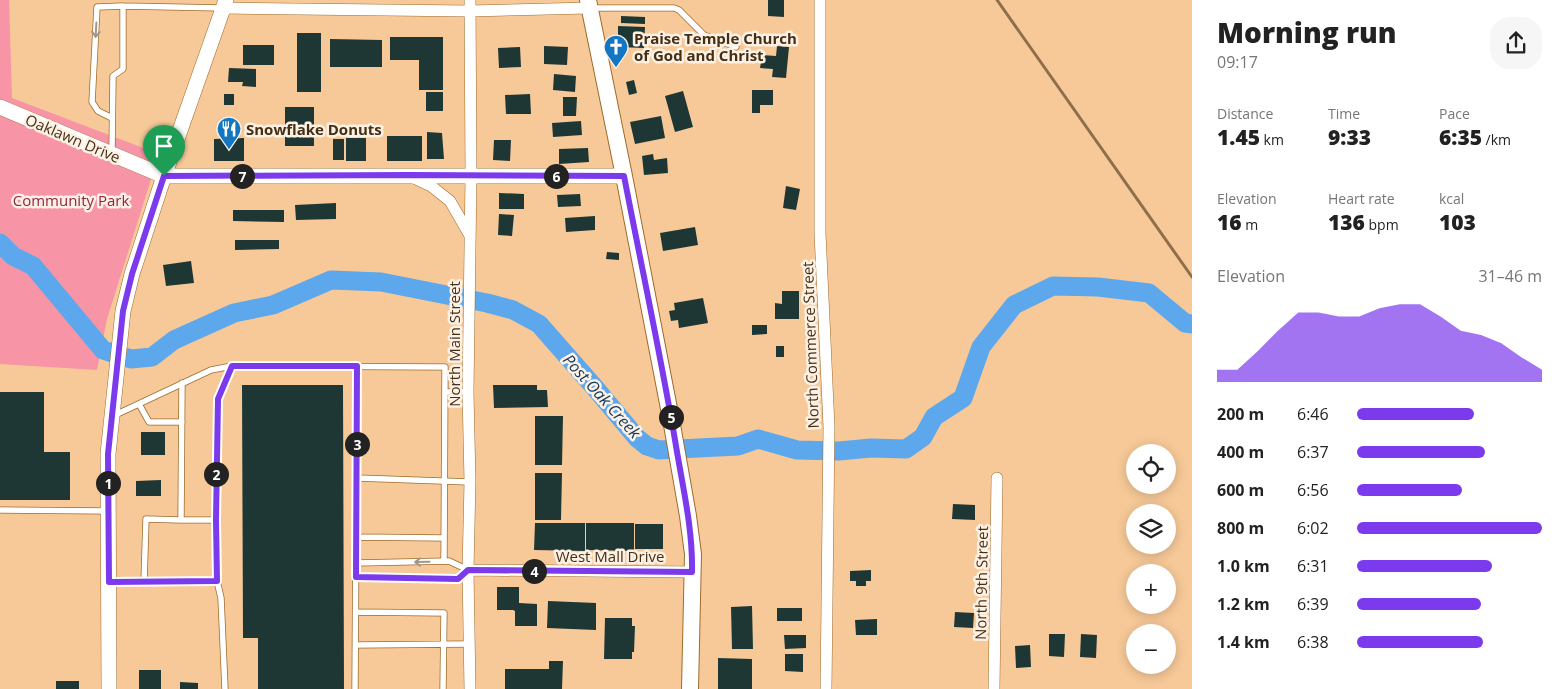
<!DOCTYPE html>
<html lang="en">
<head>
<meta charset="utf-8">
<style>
	:root { --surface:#fff; --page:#f6f6f6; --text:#222; --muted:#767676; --accent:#7c3aed }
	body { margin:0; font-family:"Open Sans",sans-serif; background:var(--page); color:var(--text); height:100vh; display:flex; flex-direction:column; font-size:19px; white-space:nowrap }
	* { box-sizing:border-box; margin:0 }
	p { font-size:16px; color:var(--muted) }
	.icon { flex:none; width:28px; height:28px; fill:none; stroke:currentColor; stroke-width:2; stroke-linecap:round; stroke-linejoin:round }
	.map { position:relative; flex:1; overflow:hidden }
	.side { display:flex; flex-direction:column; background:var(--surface); width:375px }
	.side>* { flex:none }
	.fabs { position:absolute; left:1126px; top:444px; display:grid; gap:10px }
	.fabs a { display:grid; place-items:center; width:50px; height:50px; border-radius:50%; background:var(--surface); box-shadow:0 2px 12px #0003; font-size:25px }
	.pin { position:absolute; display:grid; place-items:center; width:42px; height:42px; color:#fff; margin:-51px -21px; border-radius:50% 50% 50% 0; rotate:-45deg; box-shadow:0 0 5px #0007 }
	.pin .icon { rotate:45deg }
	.km { position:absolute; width:25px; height:25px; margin:-12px; border-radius:50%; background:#222; color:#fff; font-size:14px; line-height:25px; text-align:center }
	.round { display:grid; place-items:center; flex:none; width:52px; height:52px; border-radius:20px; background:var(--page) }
	.headline { display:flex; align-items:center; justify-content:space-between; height:85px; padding:0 25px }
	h1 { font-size:28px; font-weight:800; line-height:38px }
	.stats { display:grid; grid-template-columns:repeat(3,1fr); gap:8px; height:85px; padding:5px 25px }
	.stats div { display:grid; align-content:center }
	.stats b { font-size:21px; font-weight:800 }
	.stats small { font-size:14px; font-weight:400 }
	.stats p { font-size:14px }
	.chart { height:140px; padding:10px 25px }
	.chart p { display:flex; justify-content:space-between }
	.chart svg { width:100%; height:90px; margin-top:5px; fill:var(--accent); opacity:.7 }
	ul { padding:0 25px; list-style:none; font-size:16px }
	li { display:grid; grid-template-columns:80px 60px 1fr; align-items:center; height:38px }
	li i { height:12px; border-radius:6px; background:var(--accent) }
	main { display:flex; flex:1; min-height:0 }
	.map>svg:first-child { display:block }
</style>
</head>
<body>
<main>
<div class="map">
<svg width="1192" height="689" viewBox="0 0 1192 689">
	<rect width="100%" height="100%" fill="#f7c998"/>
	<!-- green -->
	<path fill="#f795a7" d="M0,0H9L12,98L159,154L107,319L97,370L0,364Z"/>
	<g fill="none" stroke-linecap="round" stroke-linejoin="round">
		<!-- river -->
		<path stroke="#5da8ed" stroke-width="19" d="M0,243L13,256L33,266L103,350L131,359L152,357L174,340L234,313L273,305L331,280L381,282L487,303L513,310L539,324L596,389L637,438L647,446L659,450L738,446L758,439L797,450L839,451L871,448L906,449L923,437L934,417L963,398L981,347L1014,305L1053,286L1098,287L1149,293L1185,323L1192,324"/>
	</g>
	<!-- building -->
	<path fill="#1e3735" d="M768,0H784V17L768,16Z
		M621,16L645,17V24L621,23Z
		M618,26L645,27L644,48L618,47Z
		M297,33H321V92H297Z
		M390,37H443V90H419V60H390Z
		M330,39L382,40V67H330Z
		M243,45H274V65H243Z
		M544,46L568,47L567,65L544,64Z
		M777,46L789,47L786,78L772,77L773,69L760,68L762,55L776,56Z
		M520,47L521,67L499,68L498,48Z
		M229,68L256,69V87L242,86L243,82H228Z
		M554,74L576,76L575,92L553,90Z
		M634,80L637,93L629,95L626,82Z
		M752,90H773V105H760V113H752Z
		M683,91L693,127L675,132L665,96Z
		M426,92H443V111H426Z
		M224,94H234V105H224Z
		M530,94L531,114H506L505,95Z
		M563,97H577L576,116H563Z
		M285,107H314V146H285Z
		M661,116L665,138L635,144L630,122Z
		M581,121L582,135L553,137L552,123Z
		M427,132L442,133L444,159H427Z
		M387,136H422V161H387Z
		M244,138V161H214V139Z
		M346,138H366V161H346Z
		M333,139H344V160H333Z
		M494,140H511L510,161L493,160Z
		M588,148L589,162L559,164V149Z
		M653,154L654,160L667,158L668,173L644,175L642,156Z
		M786,186L800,189L796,210L783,208Z
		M499,193L524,194V209H499Z
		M580,194L581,206L558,207L557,195Z
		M336,203V219L296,220L295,205Z
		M233,210H284V222L233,221Z
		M499,214L514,215L512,236L498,235Z
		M595,216V230L566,232L565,218Z
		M695,227L698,245L663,251L660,233Z
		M235,240H279V249L235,250Z
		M607,252L619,253V260L606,259Z
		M191,261L194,283L166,286L163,265Z
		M782,291H799V319H775V303L782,304Z
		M703,298L708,323L679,328L678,320L671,321L669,311L675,310L674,303Z
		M752,325H767V334L752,335Z
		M776,346H784V357H776Z
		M242,385H343L344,689H258V638H243Z
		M493,385H537V390H547L548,407L494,408Z
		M0,392H44V452H70V500H0Z
		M535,416H563L562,465H535Z
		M141,432H165V455H141Z
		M535,473H562L561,520H535Z
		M161,480V496H136V481Z
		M953,504L975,505V520L952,519Z
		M535,523H585V551L534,550Z
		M586,523H634V551L586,550Z
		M635,524H663V549H635Z
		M871,570V581H866V586H856V581H850V571Z
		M497,587H519V603L537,604V626H515V611L513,610H497Z
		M548,601L596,603V630L547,628Z
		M752,606L753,649H732L731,607Z
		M777,608H802V621H777Z
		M955,612L974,613L973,628L954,627Z
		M605,618H632V626H635L634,652H632V659H604Z
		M877,619V635H856L855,620Z
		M1049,634H1065L1064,657L1049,656Z
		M1081,634L1097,635L1096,658L1080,657Z
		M784,635H806V648L785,649Z
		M1030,645L1031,667L1016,668L1015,646Z
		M785,654H803V672L785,671Z
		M718,658L752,659V689H718Z
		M549,661H563L562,689H505V669H549Z
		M139,670H161V689H139Z
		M56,681H79V689H56Z
		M180,682L198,683V689H180Z"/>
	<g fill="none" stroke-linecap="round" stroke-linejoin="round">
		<defs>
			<path id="service" d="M591,8H674L679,10L704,35L736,47
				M112,118L98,111L92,102L97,7L123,6
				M112,152L113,76L123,69V6L222,8
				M182,383L181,520H216
				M445,392H468
				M139,404L149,422H182
				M113,416L211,370L232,366L445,367L444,561
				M357,478L470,482
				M0,510L108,511
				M356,537L444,538
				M356,577L458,579L468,570L449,561L356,563
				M217,581L221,598L225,689
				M109,582L217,581L216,520L218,399L232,366
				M144,582L146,519L181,520
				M356,612L444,613L443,689
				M356,645L469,644
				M355,689L357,366"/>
			<path id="minor" d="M820,0V233L829,427L826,689
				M223,8L470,11L589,8
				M412,177L431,186L450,201L469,234
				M468,570L692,572
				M470,689L468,570L470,482L468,392L471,176L470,0
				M994,689L997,478"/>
			<path id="tertiary" d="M0,107L164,176H624
				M109,689L108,454L123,311L132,274L164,176L226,0"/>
			<path id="secondary" d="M588,0L624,176L671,419L688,516L693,554L690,689"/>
		</defs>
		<!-- service casing -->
		<use href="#service" stroke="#9f6b2b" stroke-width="7"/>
		<!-- minor casing -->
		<use href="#minor" stroke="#9f6b2b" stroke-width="12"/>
		<!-- tertiary casing -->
		<use href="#tertiary" stroke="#9f6b2b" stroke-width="16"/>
		<!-- secondary casing -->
		<use href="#secondary" stroke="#9f6b2b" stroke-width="18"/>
		<!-- service -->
		<use href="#service" stroke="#fff" stroke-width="5.5"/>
		<!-- minor -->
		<use href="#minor" stroke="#fff" stroke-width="11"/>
		<!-- tertiary -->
		<use href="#tertiary" stroke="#fff" stroke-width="15"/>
		<!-- secondary -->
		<use href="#secondary" stroke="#fff" stroke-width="16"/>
		<!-- rail -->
		<path stroke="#8f6f4b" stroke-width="3" d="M997,0L1192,277"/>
	</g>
	<!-- one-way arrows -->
	<defs><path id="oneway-shaft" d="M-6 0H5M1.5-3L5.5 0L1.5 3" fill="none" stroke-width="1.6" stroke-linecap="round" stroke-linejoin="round" transform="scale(1.25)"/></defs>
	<g stroke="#a2978a">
		<use href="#oneway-shaft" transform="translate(96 30) rotate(93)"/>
		<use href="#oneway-shaft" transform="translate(422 562) rotate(179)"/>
	</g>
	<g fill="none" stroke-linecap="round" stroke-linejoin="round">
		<defs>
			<path id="route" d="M408,175L624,176C641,264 660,352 675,440C682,484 693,528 692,572L468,570L458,579L356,577L357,366H232L218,399L216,520L217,581L109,582L108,454L123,311L132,274L164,176Z"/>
		</defs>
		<!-- route casing -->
		<use href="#route" stroke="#fff" stroke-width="10"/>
		<!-- route -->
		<use href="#route" stroke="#7c3aed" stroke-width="6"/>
	</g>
	<!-- icons -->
	<defs>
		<symbol id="church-pin" viewBox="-11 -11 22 30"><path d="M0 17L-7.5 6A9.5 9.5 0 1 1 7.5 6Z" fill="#1276c2" stroke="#fdf1e5"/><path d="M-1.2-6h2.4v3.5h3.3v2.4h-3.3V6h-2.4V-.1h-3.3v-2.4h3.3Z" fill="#fff"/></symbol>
		<symbol id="restaurant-pin" viewBox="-11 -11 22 30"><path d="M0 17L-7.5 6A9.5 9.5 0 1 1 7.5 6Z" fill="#1276c2" stroke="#fdf1e5"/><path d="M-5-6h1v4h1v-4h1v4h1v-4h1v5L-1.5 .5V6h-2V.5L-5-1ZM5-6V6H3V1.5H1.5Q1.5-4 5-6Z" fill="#fff"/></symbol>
	</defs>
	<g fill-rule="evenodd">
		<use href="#church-pin" x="602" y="33" width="28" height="38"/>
		<use href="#restaurant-pin" x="215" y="115" width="28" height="38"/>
	</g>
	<g text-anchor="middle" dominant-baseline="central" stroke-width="5" stroke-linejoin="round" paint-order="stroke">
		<!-- poi labels -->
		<g font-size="15" font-weight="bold" fill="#452f14" stroke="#fdf1e5" text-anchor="start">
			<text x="634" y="38">Praise Temple Church<tspan x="634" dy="17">of God and Christ</tspan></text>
			<text x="246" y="129">Snowflake Donuts</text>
		</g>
		<!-- street labels -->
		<g font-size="15" fill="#452f14" stroke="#fdf1e5">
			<text transform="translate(73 138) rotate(23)">Oaklawn Drive</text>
			<text transform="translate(454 344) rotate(-90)">North Main Street</text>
			<text transform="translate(810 345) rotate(-92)">North Commerce Street</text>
			<text x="610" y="556">West Mall Drive</text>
			<text transform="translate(981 583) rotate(-89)">North 9th Street</text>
		</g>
		<!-- park labels -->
		<g font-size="15" fill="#942244" stroke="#fdf1e5">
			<text x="71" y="200">Community Park</text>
		</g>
		<!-- water labels -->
		<g font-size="16" font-style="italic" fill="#0e3759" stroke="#fdf1e5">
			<text transform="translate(602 396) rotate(48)">Post Oak Creek</text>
		</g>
	</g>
</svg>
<div class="fabs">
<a><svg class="icon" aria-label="locate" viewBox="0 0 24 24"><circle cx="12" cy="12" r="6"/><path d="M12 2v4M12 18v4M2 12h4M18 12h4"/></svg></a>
<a><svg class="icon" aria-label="layers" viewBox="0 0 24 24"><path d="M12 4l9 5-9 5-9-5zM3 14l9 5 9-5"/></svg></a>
<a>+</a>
<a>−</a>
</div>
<div class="pin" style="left:164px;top:176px;background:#1e9e55"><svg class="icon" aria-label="arrive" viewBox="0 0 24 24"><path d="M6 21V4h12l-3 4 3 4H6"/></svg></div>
<b class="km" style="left:108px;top:483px">1</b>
<b class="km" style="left:216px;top:474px">2</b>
<b class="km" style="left:357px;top:444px">3</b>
<b class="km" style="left:534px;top:571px">4</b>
<b class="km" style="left:671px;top:417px">5</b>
<b class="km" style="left:556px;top:176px">6</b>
<b class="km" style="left:242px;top:176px">7</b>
</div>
<section class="side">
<div class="headline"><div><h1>Morning run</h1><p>09:17</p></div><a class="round"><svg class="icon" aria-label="share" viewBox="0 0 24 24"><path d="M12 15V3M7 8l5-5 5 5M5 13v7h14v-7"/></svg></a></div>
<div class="stats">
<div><p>Distance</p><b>1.45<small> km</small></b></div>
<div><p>Time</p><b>9:33</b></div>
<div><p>Pace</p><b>6:35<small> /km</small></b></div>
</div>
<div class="stats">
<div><p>Elevation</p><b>16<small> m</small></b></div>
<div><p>Heart rate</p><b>136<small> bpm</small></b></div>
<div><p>kcal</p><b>103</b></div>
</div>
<div class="chart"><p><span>Elevation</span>31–46 m</p>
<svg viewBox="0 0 160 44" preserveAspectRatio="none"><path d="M0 44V38L10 38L20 29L30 19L40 10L50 10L60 12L70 12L80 8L90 6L100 6L110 12L120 19L130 21L140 25L150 32L160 38V44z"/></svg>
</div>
<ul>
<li><b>200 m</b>6:46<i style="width:63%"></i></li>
<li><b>400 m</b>6:37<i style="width:69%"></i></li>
<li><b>600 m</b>6:56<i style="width:57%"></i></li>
<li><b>800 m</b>6:02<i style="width:100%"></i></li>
<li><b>1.0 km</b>6:31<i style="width:73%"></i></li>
<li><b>1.2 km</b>6:39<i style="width:67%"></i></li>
<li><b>1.4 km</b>6:38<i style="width:68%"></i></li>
</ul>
</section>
</main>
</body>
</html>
